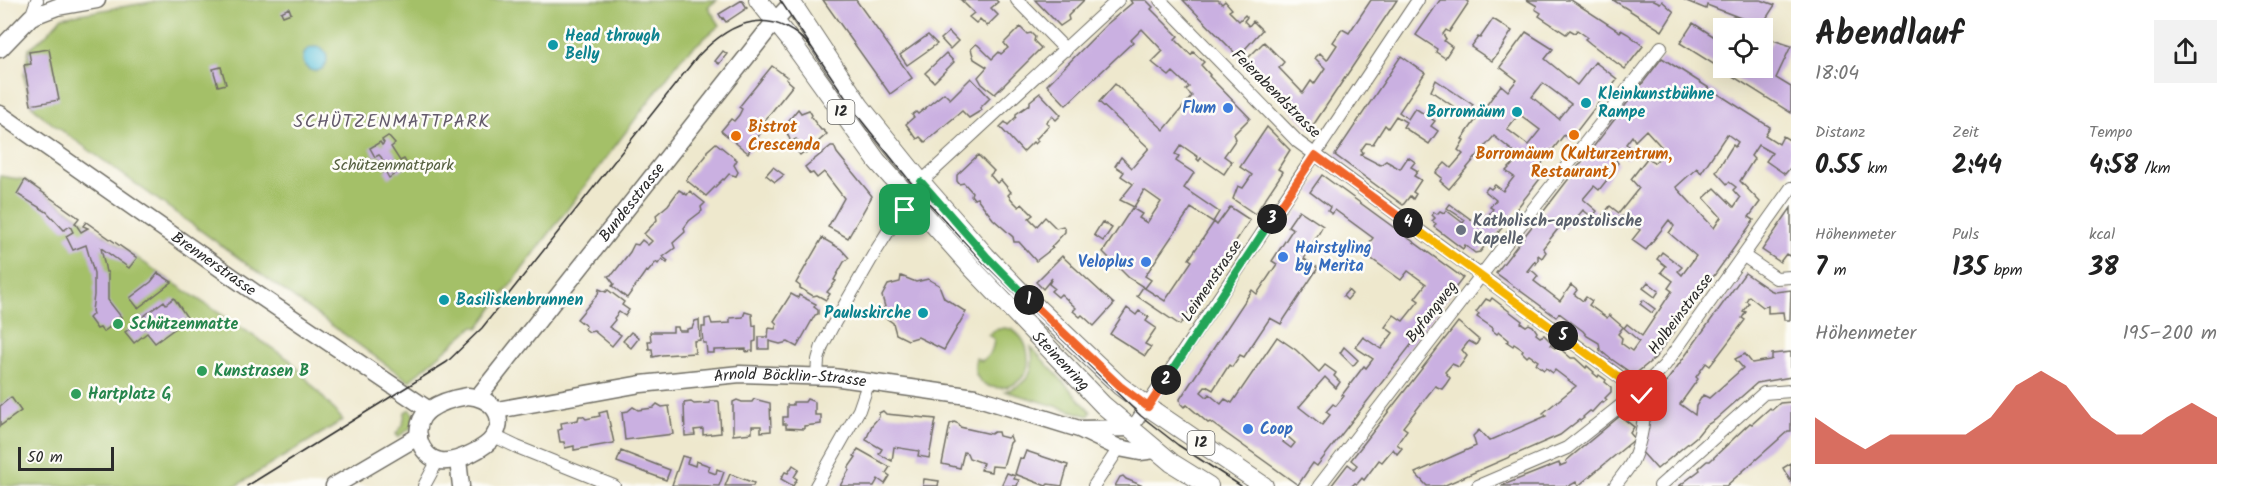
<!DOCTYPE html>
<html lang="de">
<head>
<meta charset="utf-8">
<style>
	:root { --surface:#fff; --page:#f2f2f2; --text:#222; --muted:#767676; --accent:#c8321e }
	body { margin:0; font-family:Kalam,sans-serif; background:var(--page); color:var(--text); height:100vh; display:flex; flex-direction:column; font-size:22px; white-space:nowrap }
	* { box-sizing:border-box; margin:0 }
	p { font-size:20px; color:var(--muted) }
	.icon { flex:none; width:33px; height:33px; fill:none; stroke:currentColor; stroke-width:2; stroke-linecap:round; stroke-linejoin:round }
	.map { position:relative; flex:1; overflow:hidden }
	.side { display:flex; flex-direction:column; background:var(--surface); width:450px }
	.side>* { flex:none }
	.controls { position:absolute; left:1713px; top:18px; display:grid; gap:12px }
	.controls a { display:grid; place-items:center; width:60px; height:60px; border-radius:0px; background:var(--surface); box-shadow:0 6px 24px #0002; font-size:30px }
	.scale { position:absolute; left:18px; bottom:15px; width:96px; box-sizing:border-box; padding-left:6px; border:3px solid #2b2b2b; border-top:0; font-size:16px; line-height:21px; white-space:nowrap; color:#2b2b2b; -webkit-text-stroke:4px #fdfcf7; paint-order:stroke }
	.pin { position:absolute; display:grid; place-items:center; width:51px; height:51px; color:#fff; margin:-26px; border-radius:12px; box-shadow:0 3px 9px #0006 }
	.km { position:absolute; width:30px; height:30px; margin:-15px; border-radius:50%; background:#222; color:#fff; font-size:16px; line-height:30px; text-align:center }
	.round { display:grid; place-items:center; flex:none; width:63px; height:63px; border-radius:0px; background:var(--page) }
	.summary { display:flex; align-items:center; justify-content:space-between; height:102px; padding:0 24px }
	h1 { font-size:33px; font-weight:700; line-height:45px }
	.metrics { display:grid; grid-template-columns:repeat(3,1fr); gap:9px; height:102px; padding:6px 24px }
	.metrics div { display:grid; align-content:center }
	.metrics b { font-size:26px; font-weight:700 }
	.metrics small { font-size:16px; font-weight:400 }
	.metrics p { font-size:16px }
	.chart { height:168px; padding:12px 24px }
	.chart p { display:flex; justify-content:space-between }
	.chart svg { width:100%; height:108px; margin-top:6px; fill:var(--accent); opacity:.7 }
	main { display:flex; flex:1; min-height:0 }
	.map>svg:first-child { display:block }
</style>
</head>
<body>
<main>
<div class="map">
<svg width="1791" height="486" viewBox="0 0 1791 486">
	<rect width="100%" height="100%" fill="#fdfcf7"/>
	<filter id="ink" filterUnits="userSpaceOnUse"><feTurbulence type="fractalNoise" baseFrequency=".0167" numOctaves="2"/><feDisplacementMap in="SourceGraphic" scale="12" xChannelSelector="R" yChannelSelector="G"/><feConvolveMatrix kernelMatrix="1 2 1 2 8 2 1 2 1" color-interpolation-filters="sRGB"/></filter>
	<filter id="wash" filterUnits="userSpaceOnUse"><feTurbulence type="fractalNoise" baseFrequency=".008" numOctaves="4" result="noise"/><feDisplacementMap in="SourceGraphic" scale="24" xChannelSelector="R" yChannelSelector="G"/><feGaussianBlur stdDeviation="1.35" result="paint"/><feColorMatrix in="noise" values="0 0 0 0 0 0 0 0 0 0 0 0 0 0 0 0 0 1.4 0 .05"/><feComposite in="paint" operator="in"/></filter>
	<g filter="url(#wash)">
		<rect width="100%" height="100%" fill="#eee8cd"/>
		<!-- green -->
		<path fill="#a4c067" stroke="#687649" stroke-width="1.5" d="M163,0H717L708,7L720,25L683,56L478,328L474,326L409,381L46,119L31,105L24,76L29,49L47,34L62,17Z
			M0,176L25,180L172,282L290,360L343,420L236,486H0Z
			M1004,328L1011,329C1021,335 1027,344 1028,356C1033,397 965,399 976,358L982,361C991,354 993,350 994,339L988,335L995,330Z
			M1031,347L1091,412L1089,416L1005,391C1028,385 1036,370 1031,347Z
			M410,409L414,416L412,427L398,437L396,434L403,425L405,412Z"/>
		<!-- water -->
		<path fill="#5bc0d9" stroke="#437682" stroke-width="1.5" d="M303 59a12 12 0 1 1 24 0a12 12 0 1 1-24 0Z"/>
		<g id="blocks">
			<!-- building -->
			<path fill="#cab0e1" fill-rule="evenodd" d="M742,0L747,8L726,22L723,18L722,19L719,14Z
				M823,0H856L912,78L890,94Z
				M961,0H996L998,2L991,8L998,15L987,26L980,19L976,23L969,17L974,13Z
				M1035,0H1084L1068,16L1069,20L1060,26Z
				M1130,0H1146L1153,7L1151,9L1178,36L1175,39L1191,55L1193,52L1204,62L1201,65L1210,75L1209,76L1250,118L1234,134L1236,139L1224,156L1232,162L1224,174L1201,158L1199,161L1197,159L1198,157L1181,145L1175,154L1179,156L1176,161L1194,173L1184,188L1219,212L1213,222L1191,208L1145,276L1151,280L1145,288L1129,278L1103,252L1132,208L1142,214L1139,218L1147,223L1161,202L1144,190L1134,207L1120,200L1133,184L1121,176L1124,172L1115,166L1121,157L1132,168L1149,148L1099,102L1115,84L1164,130L1192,96L1186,90L1189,87L1173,72L1169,76L1154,64L1152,62L1163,51L1142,29L1131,40L1133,42L1066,105L1047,85L1107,24L1132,3Z
				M1183,0H1218L1222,4L1225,1L1232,9L1229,11L1239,21L1245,15L1247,17L1244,21L1249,26L1253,21L1262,30L1245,49L1246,52L1238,56Z
				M1371,0H1397L1312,127L1309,128L1244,62L1264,42L1284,62L1279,68L1303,93L1311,81L1314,84L1325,68L1315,58L1320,53L1327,60L1337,45L1333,42L1342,29L1349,33Z
				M1440,0H1465L1469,2L1449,32L1446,30L1443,34L1446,39L1444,41L1452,47L1445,58L1436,52L1437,49L1416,35Z
				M1527,0H1571L1620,32L1621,30L1628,34L1643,46L1625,69L1591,44L1585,39L1587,37L1577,30L1575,33L1570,30L1566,34L1539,16L1541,13L1535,9L1537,6Z
				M1613,0H1654L1660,3L1662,1L1674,12L1662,31Z
				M1684,0H1761L1775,5L1760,28H1742L1746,20L1707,5L1706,9Z
				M289,8L291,13L283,16L281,12Z
				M1493,19L1512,31L1503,45H1504L1492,61L1471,47L1478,37L1480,38Z
				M1693,23L1724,43V68H1762V56L1773,40L1791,46L1776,78L1791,87V113L1680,43Z
				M1020,27L1027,34L1031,33L1035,37L1034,41L1041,48L995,94L982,84L978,77L987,67L974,59L971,49L976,44L978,45L992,59L999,52L1001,54L1008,48L1004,43Z
				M949,32L958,41L950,49L941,39Z
				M1526,32L1553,49L1545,59L1577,85L1595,62L1617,79L1570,140L1564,135L1540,166L1546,171L1494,238L1489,234L1483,242L1484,247L1480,252L1475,253L1465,245L1463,249L1434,227L1436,224L1432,221L1435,218L1432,215L1434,212L1437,214L1440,211L1444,213L1446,210L1463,223L1465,220L1447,208L1450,204L1480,226L1493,209L1490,207L1496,200L1485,191L1488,187L1491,189L1495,185L1503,191L1514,177L1506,171L1520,157L1494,136L1449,189L1440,181L1442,178L1436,173L1445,163L1451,168L1463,154L1458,150L1464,140L1462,139L1501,85L1508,91L1517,80L1500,67ZM1543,83L1571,104L1559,119L1532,97ZM1519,114L1540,130L1528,145L1507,129Z
				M928,35L937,44L907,65L900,55Z
				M49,49L59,100L31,105L24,65L31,64L29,52Z
				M723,51L727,54L719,64L715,61Z
				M946,53L954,62L934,82L925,73Z
				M1401,56L1425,73L1399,112L1408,119L1415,108L1435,121L1431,126L1438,131L1429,144L1403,127L1406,122L1396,116L1388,128L1385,125L1373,144L1366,143L1361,150L1363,152L1361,155L1380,165L1386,161L1400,169L1408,157L1415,162L1411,167L1418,171L1414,176L1421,180L1413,192L1416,194L1413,199L1410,196L1403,205L1335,155Z
				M1662,58L1770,127L1765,135L1779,144L1783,136L1791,141V167L1785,174L1776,168L1766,161L1772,153L1758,145L1751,156L1754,159L1740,181L1760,202L1749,217L1754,220L1655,358L1634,375L1607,356L1600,350L1599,343L1587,336L1583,331L1559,313L1556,317L1496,273ZM1646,130L1666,152L1654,163L1648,157L1631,179L1639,188L1619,213L1610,206L1603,215L1614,225L1622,216L1640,230L1632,240L1646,250L1669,220L1674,226L1669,233L1696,256L1682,275L1678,271L1682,267L1662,252L1657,259L1666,266L1661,272L1673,281L1668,288L1672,291L1642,336L1627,324L1624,328L1639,341L1632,351L1621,343L1622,338L1618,334L1623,327L1609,315L1607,318L1589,305L1592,301L1586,297L1583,301L1574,294L1577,290L1571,285L1560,301L1534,281L1538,276L1535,273L1531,270L1529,272L1527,271L1535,261L1536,264L1538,261V255L1542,258L1546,252L1543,248L1561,225L1566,230L1583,210L1592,217L1597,211L1583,199L1594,186L1599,190L1610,176L1609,175L1618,163L1615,159L1620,153L1627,159L1630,155L1634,151L1626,144L1632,136L1635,141ZM1727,134L1738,142L1735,147L1733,145L1716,172L1727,184L1729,182L1736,187L1733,190L1740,198L1734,207L1715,188L1704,198L1721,217L1714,228L1676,187L1697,168L1701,173Z
				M772,66L787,77L786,79L793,85L757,130L761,132L748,153L721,131L731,119L734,121L739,115L742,109L739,107Z
				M221,67L226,84L218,86L213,69Z
				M971,78L990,98L980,108L982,110L969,118L962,111L925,142L920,137L917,139L906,124L914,117L912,115L916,112L918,114L944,93L950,99Z
				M1436,80L1473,105L1466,115L1431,91Z
				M1040,93L1061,115L1056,120L1052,116L1046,122L1049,125L1036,139L1038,141L1035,144L1033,142L1023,152L1000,127L1005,122L1008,125L1016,117V114L1030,104V101Z
				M798,109L801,113L809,110L812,115L811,117L821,130H823L827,134L819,141L818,144L806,153L804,152L800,155L796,149L800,145L796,139L791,142L784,126Z
				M1267,127L1290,150L1278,169L1283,172L1255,214L1233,199L1238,186L1243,188L1252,175L1240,167Z
				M388,136L395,144L391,147L400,161L404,159L408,166L398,172L396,169L394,170L396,173L389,178L385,171L388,169L381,157L379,155L375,157L370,148L380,142L382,145L384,143L382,140Z
				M716,143L737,160L734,165L738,172L736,176L729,174L724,180L723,179L706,196L686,180L706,156L707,151Z
				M831,146H834L837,153L872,196L848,238L828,227L844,198L824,172L817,178L813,173L810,174L805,167Z
				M978,155L994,171L990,175L997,183L1001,180L1011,192L1008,195L1013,201L1019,207L1022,204L1033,215L1029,218L1037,226L1045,217L1056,228L1063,226L1065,229V232L1051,247L1053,248L1036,261L1019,242H1014L1013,237L993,219L977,198L974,199L971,195L972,192L964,183L959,184L957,181V175Z
				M773,167L784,175L775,182L766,175Z
				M1322,175L1463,278L1317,466L1313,463L1298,485L1210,422L1208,423L1187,405L1184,407L1181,404L1180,399L1252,290L1257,294L1277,264L1272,261L1293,229L1288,226L1299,210L1323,226L1304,259L1318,268L1281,324L1270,318L1244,357L1240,355L1232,367L1229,365L1213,390L1206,386L1201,392L1207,397L1209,394L1221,404L1225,399L1232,403L1277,337L1296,350L1319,372L1325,365L1336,373L1334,376L1340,382L1336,388L1325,377L1299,407L1322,425L1330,415L1326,412L1333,404L1336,406L1344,396L1342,395L1364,366L1366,368L1373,359L1355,347L1360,341L1363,337L1381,349L1393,333L1385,327L1394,315L1403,321L1419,301L1415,298L1426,284L1408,271L1401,280L1362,252L1373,238L1335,210L1332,214L1328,211L1330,207L1310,192ZM1287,436L1295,443L1291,448L1283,442Z
				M25,180L79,218L75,223L81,232L88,228L83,226L86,222L137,258L129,268L101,248L106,272H108V300L122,318L103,332L100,328L97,329L89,318L93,314L92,311L94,295V273L86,245L73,250L66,236L73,232L70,226L64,230L47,212L17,194Z
				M679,190L687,195L690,191L705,203L701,207L702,211L689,221L684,228L685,232L673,243L675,248L663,257L668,261L667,263L662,259L658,264L656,262L648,272L646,271L627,298L612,286L614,284L608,276L613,274L630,252L634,244L638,245L642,240L648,245L652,241L644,234L657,220L656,215L668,205Z
				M1230,207L1250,220L1180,325L1137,296L1143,287L1165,301L1192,261L1189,259L1214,222L1217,225Z
				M1791,208V257L1786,254L1780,262L1762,250Z
				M1102,222L1112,228L1103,241L1094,235Z
				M822,238L841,249L849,258L844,262L834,280L836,281L827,292L830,294L826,300L817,295L813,296L800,288V286L796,283Z
				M1062,256L1114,304L1094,326L1082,315L1080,317L1073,311L1076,308L1061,294L1058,297L1051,291L1054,288L1049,284L1052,278L1043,289L1036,282Z
				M158,273L172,282L138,308L130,298L151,282Z
				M1745,273L1770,290L1775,292L1791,290L1790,320H1784L1783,312L1768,313V306L1763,307L1749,296L1746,301L1749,303L1743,311L1746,312L1742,318L1745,320L1710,366L1706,363L1696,377L1698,379L1680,404L1695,415L1696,406L1703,395L1709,398L1743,368L1735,359L1745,354L1752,363L1770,360L1772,359V354L1791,352V377L1757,383L1715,420L1705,426L1697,436L1657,469L1640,450L1645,425L1652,419L1647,415L1651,411L1648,407Z
				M901,276L916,282L928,279L939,285L944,298L966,312L944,350L918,337L908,340L896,334L893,323L882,315L880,311L885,307L882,296L888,285L900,282Z
				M1648,282L1659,291L1655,297L1643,288Z
				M599,289L606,292L608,290L624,302L622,305L629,310L625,316L619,312L614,318L615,320L609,327L621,335L612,346L594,331L589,332L585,329L586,326L577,319L598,294Z
				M1348,290L1352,294L1347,300L1343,296Z
				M791,294L798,298L799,295L816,304L814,307L818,310V314L815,315L797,347L788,342L780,344L769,341V349H759V337H768L769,328L775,329L777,324L774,321Z
				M174,298L188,319L155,343L147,333L134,343L125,332L139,322L144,328L146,327L140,319L164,301L166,304Z
				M1492,298L1522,321L1521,323L1526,326L1529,324L1533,326L1537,332L1536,334L1540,337L1544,335L1552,343L1550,345L1555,348L1557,346L1571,358H1575L1586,368L1587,366L1594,372L1593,373L1598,377L1599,375L1606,380L1605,382L1611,387V392L1605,398L1607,400L1603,403L1602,401L1592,412L1590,411L1583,417L1584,418L1580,421L1579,420L1560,435L1443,486H1427L1415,473L1476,446L1473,436L1479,430L1489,441L1546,416L1543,413L1576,386L1555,370L1553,373L1546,368L1544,370L1536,364L1538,361L1529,355L1527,357L1522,352L1523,350L1514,344L1513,346L1507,342L1509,340L1499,332L1497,334L1492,330L1493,328L1477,317L1479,314L1476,312L1486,299L1490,301Z
				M1643,300L1655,309L1652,313L1640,304Z
				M1127,308L1136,315L1139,311L1149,317L1146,321L1156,328L1145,344L1151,347L1145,356L1110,334Z
				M745,312L752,314L753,326L756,325V341L753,342V351L746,352V349L716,350H714V353H707L706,343H703L702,332V327H705V319L710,318L712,324L730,323V318L743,317Z
				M699,320L700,340L694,341L695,353L662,355L653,357L652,349H649L648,341H651L650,332H673V327H678L679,331H687V329L692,328L695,321Z
				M1458,322L1479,340L1476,345L1469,341L1462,350L1467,356L1463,362L1459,367L1452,364L1445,372L1450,378L1446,384L1442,389L1435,386L1403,427L1407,430L1397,444L1402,448L1397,454L1393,449L1382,462L1379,460L1364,480L1362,478L1357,484L1355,483L1352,486H1331L1348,464L1354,469L1357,465L1351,460Z
				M631,332L639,338L631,348L623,341Z
				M1344,347L1358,360L1353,366L1340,353Z
				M11,397L21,411L0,426V406Z
				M754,399L770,403L771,431L761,432V426H752V433L733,435V402L737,400L742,402H752Z
				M807,399L815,402V415H821V424L804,426V429L786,428V424H783V417H787V405H793V402H805Z
				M710,401H718L719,402L721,433L703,435V429L694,430L695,435L685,436L684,403L691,402L694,404L710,403Z
				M1791,402V431H1788L1726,486H1679L1700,470L1699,468L1707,461H1710L1750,423L1752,424L1770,408L1772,410L1780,403Z
				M657,404L662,407L669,406L673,434L625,440L622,412L628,411L633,407L638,410L653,408Z
				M607,411L614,443L574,450V446L565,448L564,442H560L558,430L562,429L561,423L578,420L579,416H583L586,419L600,416L599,413Z
				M883,411L886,414L936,419L929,458L918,456L919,451L894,447L892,461L879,454L882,449L866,440L872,425L879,417V413Z
				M1620,416L1634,427L1630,433L1635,439L1578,486L1576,482L1569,486H1501L1559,463L1560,466L1567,463L1566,461Z
				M954,422L959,424L960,427L991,434L994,432H998L999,436L1007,438L1010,436L1012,441L1010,443L1003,467L992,466L991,472L981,470L983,463L969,458L967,453L964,452L960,468L942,464L950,424Z
				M858,449L890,467L886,473L890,476L885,484L878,479L874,486H840L849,470V467L856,457L854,456Z
				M621,451L670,470L666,480L617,462Z
				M1026,451L1068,465L1062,486L1048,484L1046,486L1015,474L1020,458L1023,459Z
				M682,456L689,458L687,463L695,466L696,461L710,466L708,471L716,474L717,469L724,472L719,486L672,485Z
				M1791,463V482L1783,468Z
				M793,465L799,469L794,477L797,479L793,486L781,479L785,472L788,473Z
				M1007,473L1015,476L1014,479L1019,480L1017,486H1001Z
				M730,474L754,483L753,486H725Z
				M1123,476L1126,479L1143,486H1115L1120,477Z
				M924,479L939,481L938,486H923Z"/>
		</g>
	</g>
	<g filter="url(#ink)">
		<use href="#blocks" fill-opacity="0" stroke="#6f6d64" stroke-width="1.5"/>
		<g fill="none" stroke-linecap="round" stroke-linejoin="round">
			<defs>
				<path id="street" d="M1017,0L1066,50
					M1160,0L1298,142L1639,391C1650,408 1640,444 1632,462C1627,471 1620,478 1615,486
					M31,17L37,0
					M1744,256L1776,278L1791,277
					M817,376L818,360L822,346L832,327L874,254L889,230L912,201L921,182L1118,0
					M1132,428L1418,0
					M494,436L517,447L614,486
					M424,486L438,460
					M816,486L859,410L869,381
					M1094,486L1119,448
					M1319,486L1500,251L1661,47
					M1478,486L1567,448L1639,391L1665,365L1791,188
					M1660,486L1764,393L1791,391"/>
				<g id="secondary">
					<path d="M0,49L31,17L57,7L97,0"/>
					<path id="s1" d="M0,114L254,292L429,410"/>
					<path d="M468,396C489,398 508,414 494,436C486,449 455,463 441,461C418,457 410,425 429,410C440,402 455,398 468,396Z"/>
					<path id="s2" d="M478,397L775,21L792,3"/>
					<path id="s3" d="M497,410L641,384L740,374L833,377L975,397L1079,429L1119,448L1140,452L1155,450"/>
					<path d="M1082,429L1132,428"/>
					<path d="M458,460L461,486"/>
					<path d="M334,486L419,436"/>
				</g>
				<g id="primary">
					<path id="s4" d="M758,0L790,40L877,161L973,269L1103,405L1172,463L1209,486"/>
					<path d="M790,0L860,106L921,182L986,256L1026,297L1120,386L1148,407L1264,486"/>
				</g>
			</defs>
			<!-- street casing -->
			<use href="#street" stroke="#6f6d64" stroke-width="14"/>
			<!-- secondary casing -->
			<use href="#secondary" stroke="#6f6d64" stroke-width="19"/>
			<!-- primary casing -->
			<use href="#primary" stroke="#6f6d64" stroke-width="20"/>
			<!-- street -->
			<use href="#street" stroke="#fff" stroke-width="12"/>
			<!-- secondary -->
			<use href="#secondary" stroke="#fff" stroke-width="16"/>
			<!-- primary -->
			<use href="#primary" stroke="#fff" stroke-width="18"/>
			<!-- tram -->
			<path stroke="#2b2b2b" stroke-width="1.5" d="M780,0L857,115L917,190L983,262L1141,416L1178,445L1241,486
				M247,486L447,362L482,328L697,57C733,19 771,5 811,47"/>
		</g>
	</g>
	<g fill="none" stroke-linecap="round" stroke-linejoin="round" filter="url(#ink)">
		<defs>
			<path id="split-1" d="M905,210L912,201L921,182L986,256L1029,300"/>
			<path id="split-2" d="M1029,300L1120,386L1148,407L1166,380"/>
			<path id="split-3" d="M1166,380L1272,219"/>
			<path id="split-4" d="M1272,219L1315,155L1408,223"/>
			<path id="split-5" d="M1408,223L1563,336"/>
			<path id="split-6" d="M1563,336L1638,391L1642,396"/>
		</defs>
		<!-- split-1 casing -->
		<use href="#split-1" stroke="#fff" stroke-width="12"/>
		<!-- split-2 casing -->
		<use href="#split-2" stroke="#fff" stroke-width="12"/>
		<!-- split-3 casing -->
		<use href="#split-3" stroke="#fff" stroke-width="12"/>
		<!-- split-4 casing -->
		<use href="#split-4" stroke="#fff" stroke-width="12"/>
		<!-- split-5 casing -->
		<use href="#split-5" stroke="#fff" stroke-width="12"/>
		<!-- split-6 casing -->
		<use href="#split-6" stroke="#fff" stroke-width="12"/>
		<!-- split-1 -->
		<use href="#split-1" stroke="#22a559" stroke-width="8"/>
		<!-- split-2 -->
		<use href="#split-2" stroke="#f0652b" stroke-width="8"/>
		<!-- split-3 -->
		<use href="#split-3" stroke="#22a559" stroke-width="8"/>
		<!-- split-4 -->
		<use href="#split-4" stroke="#f0652b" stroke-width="8"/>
		<!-- split-5 -->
		<use href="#split-5" stroke="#f5b400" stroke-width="8"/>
		<!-- split-6 -->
		<use href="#split-6" stroke="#f5b400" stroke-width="8"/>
	</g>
	<!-- markers -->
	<g fill="#0f9aa8" stroke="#fdfcf7" stroke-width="2">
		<circle cx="553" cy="45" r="6"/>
		<circle cx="1586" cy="103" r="6"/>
		<circle cx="1517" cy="112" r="6"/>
		<circle cx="444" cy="300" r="6"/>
		<circle cx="923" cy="313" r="6"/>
	</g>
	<g fill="#3f7fe0" stroke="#fdfcf7" stroke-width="2">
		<circle cx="1228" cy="108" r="6"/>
		<circle cx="1283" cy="257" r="6"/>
		<circle cx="1146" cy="262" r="6"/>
		<circle cx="1248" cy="429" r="6"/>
	</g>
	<g fill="#e8710a" stroke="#fdfcf7" stroke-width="2">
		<circle cx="1574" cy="135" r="6"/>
		<circle cx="736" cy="136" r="6"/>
	</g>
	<circle fill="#6b7280" stroke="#fdfcf7" stroke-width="2" cx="1461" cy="230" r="6"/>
	<g fill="#2e9e5b" stroke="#fdfcf7" stroke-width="2">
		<circle cx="118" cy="324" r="6"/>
		<circle cx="202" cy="371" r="6"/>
		<circle cx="76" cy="394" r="6"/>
	</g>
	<g text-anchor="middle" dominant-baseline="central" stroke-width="5" stroke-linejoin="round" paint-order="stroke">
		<!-- shield labels -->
		<g fill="#fdfcf7" stroke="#6a6a68" stroke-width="1.5">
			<rect x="827.5" y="100" width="27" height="24" rx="4.5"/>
			<rect x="1187.5" y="431" width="27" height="24" rx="4.5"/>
		</g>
		<g font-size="15" font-weight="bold" fill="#2b2b2b">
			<text x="841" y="112">12</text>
			<text x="1201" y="443">12</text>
		</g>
		<!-- culture labels -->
		<g font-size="16" font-weight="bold" fill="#0d838f" stroke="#fdfcf7" text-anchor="start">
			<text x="565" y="36">Head through<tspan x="565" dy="18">Belly</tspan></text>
			<text x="1598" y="94">Kleinkunstbühne<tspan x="1598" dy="18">Rampe</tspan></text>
			<text x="1505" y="112" text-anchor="end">Borromäum</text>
			<text x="456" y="300">Basiliskenbrunnen</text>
			<text x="911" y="313" text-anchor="end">Pauluskirche</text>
		</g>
		<!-- street labels -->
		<g font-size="16" fill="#2b2b2b" stroke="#fdfcf7">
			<text transform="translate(1276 94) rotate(45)">Feierabendstrasse</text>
			<text stroke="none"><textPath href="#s2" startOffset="248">Bundesstrasse</textPath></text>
			<text stroke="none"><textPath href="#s1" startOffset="261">Brennerstrasse</textPath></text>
			<text transform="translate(1212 281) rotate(-56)">Leimenstrasse</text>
			<text transform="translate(1432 312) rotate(-52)">Byfangweg</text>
			<text transform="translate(1681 314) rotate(-53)">Holbeinstrasse</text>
			<text stroke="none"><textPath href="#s4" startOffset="472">Steinenring</textPath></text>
			<text stroke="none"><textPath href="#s3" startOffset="296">Arnold Böcklin-Strasse</textPath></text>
		</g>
		<!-- shop labels -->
		<g font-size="16" font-weight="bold" fill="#366cbe" stroke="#fdfcf7" text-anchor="end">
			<text x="1216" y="108">Flum</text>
			<text x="1295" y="248" text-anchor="start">Hairstyling<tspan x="1295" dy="18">by Merita</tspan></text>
			<text x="1134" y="262">Veloplus</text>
			<text x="1260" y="429" text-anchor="start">Coop</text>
		</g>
		<!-- food labels -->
		<g font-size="16" font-weight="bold" fill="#c56008" stroke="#fdfcf7" text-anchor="start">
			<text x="748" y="127">Bistrot<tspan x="748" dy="18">Crescenda</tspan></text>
			<text x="1574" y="154" text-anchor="middle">Borromäum (Kulturzentrum,<tspan x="1574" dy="18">Restaurant)</tspan></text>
		</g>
		<!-- park labels -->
		<g font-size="16" fill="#555f40" stroke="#fdfcf7">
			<text x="393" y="165">Schützenmattpark</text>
		</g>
		<!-- worship labels -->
		<g font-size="16" font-weight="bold" fill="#5b616d" stroke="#fdfcf7" text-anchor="start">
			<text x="1473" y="221">Katholisch-apostolische<tspan x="1473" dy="18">Kapelle</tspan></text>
		</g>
		<!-- leisure labels -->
		<g font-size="16" font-weight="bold" fill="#27864d" stroke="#fdfcf7" text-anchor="start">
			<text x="130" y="324">Schützenmatte</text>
			<text x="214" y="371">Kunstrasen B</text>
			<text x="88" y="394">Hartplatz G</text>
		</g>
		<!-- neighbourhood labels -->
		<g font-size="18" letter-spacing="1.5" fill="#635a6b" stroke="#fdfcf7">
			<text x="392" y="122">SCHÜTZENMATTPARK</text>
		</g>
	</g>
</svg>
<div class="controls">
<a><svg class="icon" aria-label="locate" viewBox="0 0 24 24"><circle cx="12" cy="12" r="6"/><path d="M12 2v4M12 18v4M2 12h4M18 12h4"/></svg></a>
</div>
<div class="scale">50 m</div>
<div class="pin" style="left:905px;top:210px;background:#1e9e55"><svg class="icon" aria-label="arrive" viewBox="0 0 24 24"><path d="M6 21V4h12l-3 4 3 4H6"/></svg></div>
<div class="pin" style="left:1642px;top:396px;background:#d93025"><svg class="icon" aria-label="check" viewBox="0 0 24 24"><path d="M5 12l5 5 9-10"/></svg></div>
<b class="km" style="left:1029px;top:300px">1</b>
<b class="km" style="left:1166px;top:380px">2</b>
<b class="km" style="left:1272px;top:219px">3</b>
<b class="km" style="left:1408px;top:223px">4</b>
<b class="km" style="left:1563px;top:336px">5</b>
</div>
<section class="side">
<div class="summary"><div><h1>Abendlauf</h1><p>18:04</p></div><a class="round"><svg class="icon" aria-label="share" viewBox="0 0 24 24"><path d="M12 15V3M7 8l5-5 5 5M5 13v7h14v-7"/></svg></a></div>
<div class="metrics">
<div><p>Distanz</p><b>0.55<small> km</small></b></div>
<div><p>Zeit</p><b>2:44</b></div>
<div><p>Tempo</p><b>4:58<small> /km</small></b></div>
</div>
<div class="metrics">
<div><p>Höhenmeter</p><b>7<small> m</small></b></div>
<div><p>Puls</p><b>135<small> bpm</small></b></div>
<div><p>kcal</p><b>38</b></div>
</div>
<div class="chart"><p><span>Höhenmeter</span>195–200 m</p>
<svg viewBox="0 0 160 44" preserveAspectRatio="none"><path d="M0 44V25L10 32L20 38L30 32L40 32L50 32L60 32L70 25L80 12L90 6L100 12L110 25L120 32L130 32L140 25L150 19L160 25V44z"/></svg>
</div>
</section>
</main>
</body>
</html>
